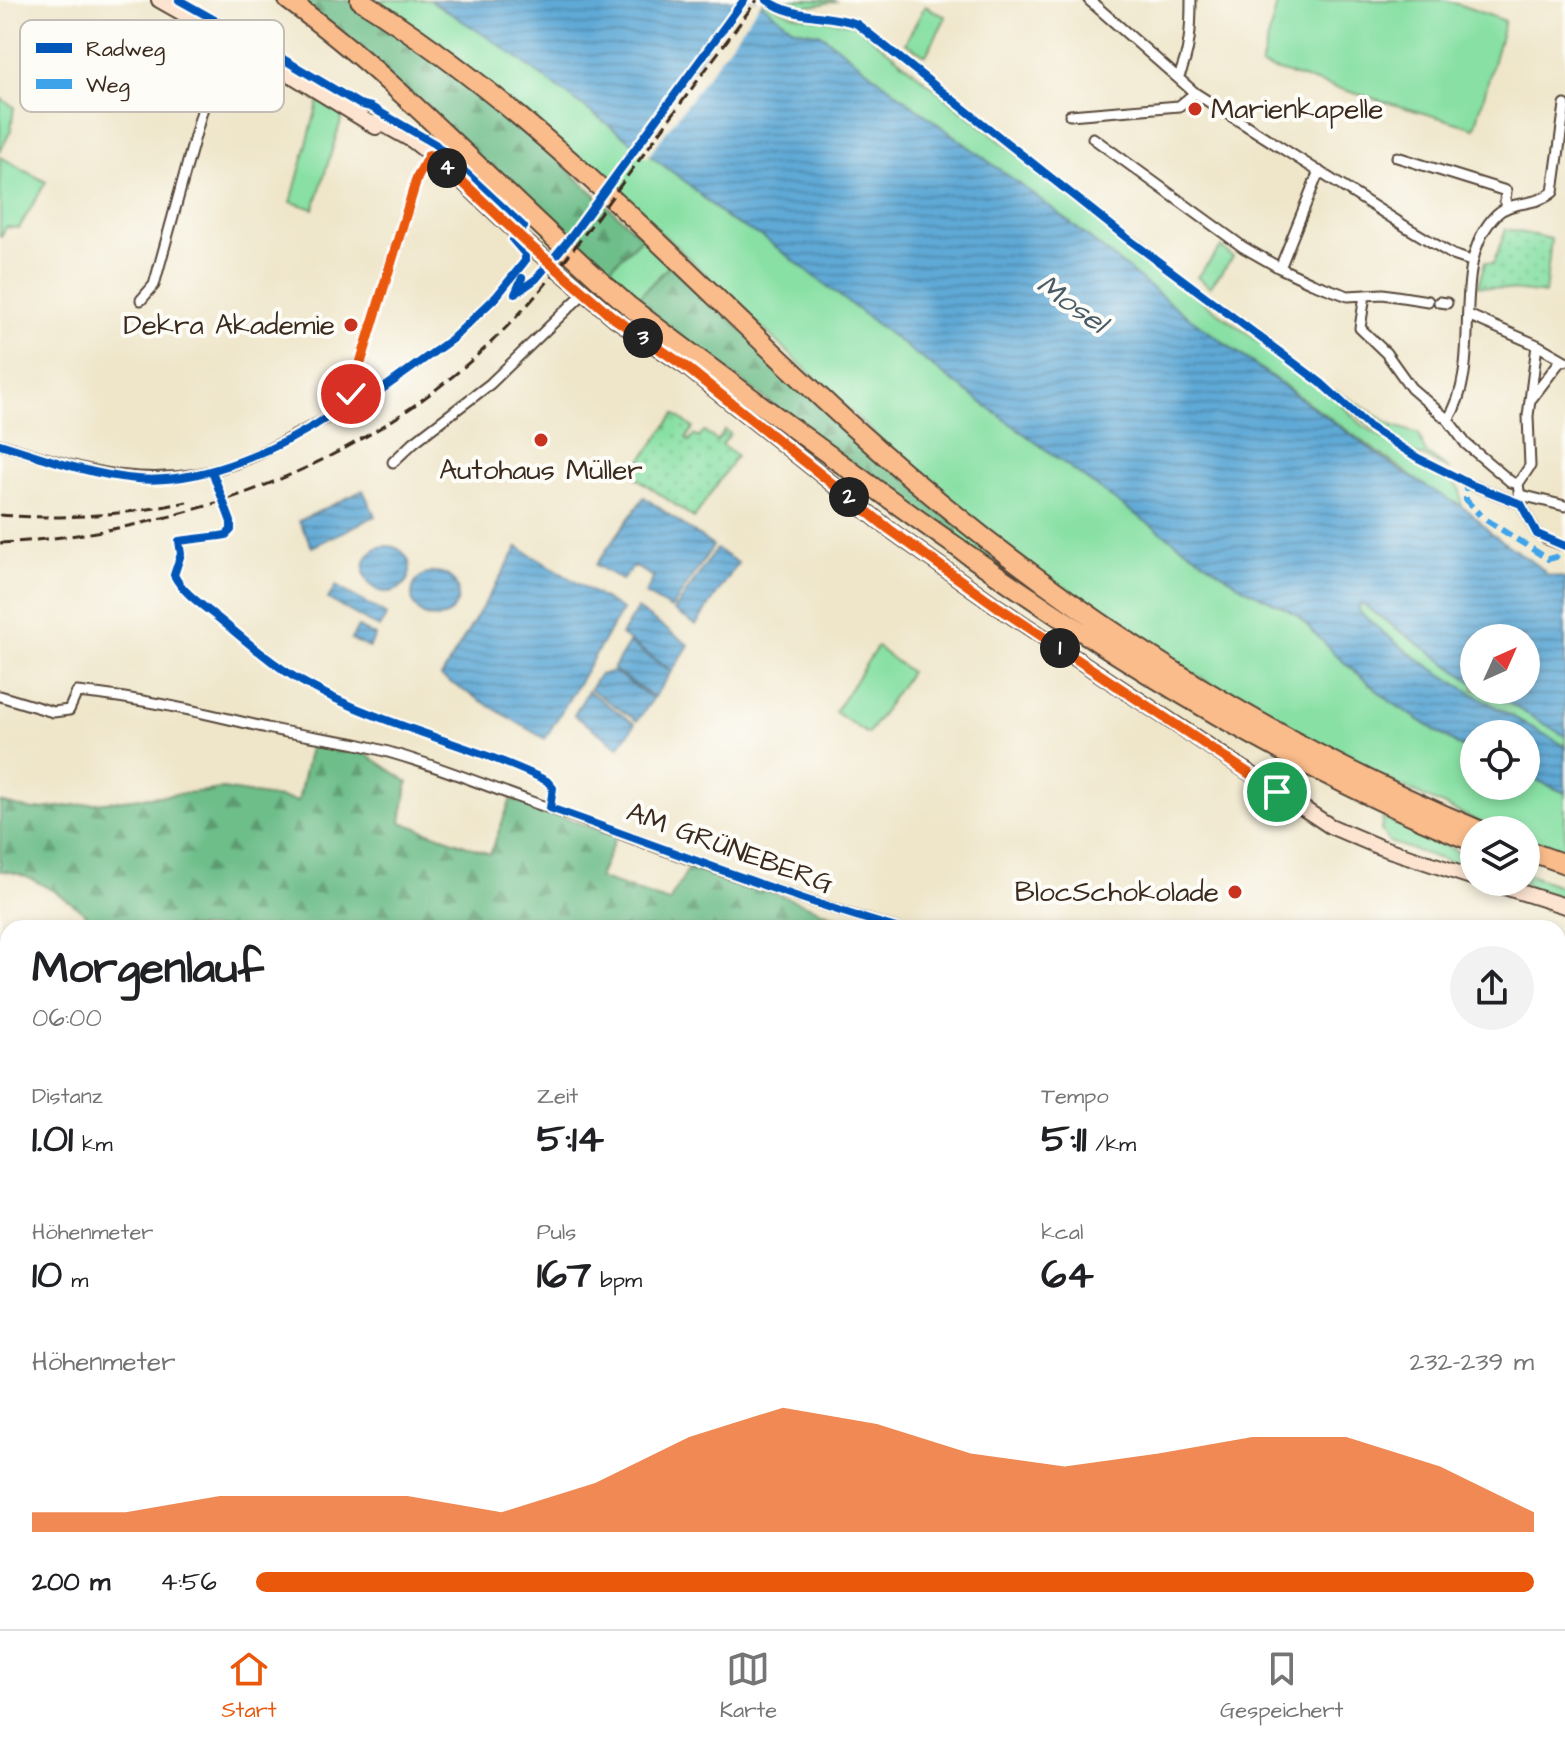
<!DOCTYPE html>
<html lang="de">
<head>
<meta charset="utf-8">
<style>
	:root { --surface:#fff; --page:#f2f2f2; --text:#202124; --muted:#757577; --line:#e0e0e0; --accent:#ea580c }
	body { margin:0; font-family:"Architects Daughter",sans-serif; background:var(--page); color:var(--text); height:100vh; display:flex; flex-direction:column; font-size:30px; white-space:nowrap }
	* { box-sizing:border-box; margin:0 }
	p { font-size:26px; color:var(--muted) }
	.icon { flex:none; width:44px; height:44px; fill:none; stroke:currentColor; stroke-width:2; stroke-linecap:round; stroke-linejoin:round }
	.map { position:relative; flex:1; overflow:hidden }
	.details { position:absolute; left:0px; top:920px; width:1566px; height:710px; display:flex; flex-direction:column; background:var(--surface); border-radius:24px 24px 0 0; box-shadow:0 4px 12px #0003 }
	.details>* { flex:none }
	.needle { width:52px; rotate:45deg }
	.controls { position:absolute; left:1460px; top:624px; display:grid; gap:16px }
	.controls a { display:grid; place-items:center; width:80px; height:80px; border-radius:50%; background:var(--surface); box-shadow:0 4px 12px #0003; font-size:40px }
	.pin { position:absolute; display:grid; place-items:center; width:68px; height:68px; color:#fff; margin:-34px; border:4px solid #fff; border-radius:50%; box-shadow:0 2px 8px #0007 }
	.km { position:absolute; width:40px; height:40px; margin:-20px; border-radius:50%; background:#222; color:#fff; font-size:22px; line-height:40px; text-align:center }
	.round { display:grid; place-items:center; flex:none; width:84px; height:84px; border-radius:42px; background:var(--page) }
	.summary { display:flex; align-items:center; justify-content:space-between; height:136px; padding:0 32px }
	h1 { font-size:44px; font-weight:700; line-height:60px }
	.figures { display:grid; grid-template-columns:repeat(3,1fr); gap:12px; height:136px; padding:8px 32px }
	.figures div { display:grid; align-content:center }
	.figures b { font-size:40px; font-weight:700 }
	.figures small { font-size:22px; font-weight:400 }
	.figures p { font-size:22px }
	.chart { height:224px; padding:16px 32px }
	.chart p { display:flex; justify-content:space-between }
	.chart svg { width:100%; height:144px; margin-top:8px; fill:var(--accent); opacity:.7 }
	ul { padding:0 32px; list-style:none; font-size:26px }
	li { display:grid; grid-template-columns:128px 96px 1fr; align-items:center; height:60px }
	li i { height:20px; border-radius:10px; background:var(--accent) }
	.menu { display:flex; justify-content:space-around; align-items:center; height:112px; border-top:2px solid var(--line); background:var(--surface); font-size:22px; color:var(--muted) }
	.menu a { display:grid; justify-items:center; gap:4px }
	.menu .selected { color:var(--accent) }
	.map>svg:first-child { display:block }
</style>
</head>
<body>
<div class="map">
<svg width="1565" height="1629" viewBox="0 0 1565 1629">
	<defs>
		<pattern id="forest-firs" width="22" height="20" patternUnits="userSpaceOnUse" patternTransform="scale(2)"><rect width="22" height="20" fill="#6ebe8a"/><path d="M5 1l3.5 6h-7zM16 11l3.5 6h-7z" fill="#5c9b70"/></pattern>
		<pattern id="park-dots" width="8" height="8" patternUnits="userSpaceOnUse" patternTransform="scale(2)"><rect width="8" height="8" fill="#88e0a4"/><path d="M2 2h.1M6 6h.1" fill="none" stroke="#76c08d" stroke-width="1.8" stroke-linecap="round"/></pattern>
		<pattern id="water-rules" width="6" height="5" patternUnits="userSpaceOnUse" patternTransform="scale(2)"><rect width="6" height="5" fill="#5ea9d6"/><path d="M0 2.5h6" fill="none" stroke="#4f8aad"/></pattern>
	</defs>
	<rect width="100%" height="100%" fill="#fdfcf7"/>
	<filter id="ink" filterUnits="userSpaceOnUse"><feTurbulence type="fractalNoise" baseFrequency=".0125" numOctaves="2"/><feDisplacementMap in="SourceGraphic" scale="16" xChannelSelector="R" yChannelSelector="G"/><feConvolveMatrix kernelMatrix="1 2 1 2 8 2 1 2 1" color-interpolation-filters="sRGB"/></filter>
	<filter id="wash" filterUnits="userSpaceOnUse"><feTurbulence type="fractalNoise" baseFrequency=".006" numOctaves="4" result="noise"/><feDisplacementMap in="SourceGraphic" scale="32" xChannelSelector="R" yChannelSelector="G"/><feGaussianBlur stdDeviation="1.8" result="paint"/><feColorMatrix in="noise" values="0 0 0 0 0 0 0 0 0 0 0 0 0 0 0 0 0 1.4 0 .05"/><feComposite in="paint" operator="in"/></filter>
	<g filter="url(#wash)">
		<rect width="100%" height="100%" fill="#efe6ca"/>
		<!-- grass -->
		<path fill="#88e0a4" stroke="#628561" stroke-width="2" d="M371,0H430L501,45L686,182L727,219L763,237L913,352L1120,504L1242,587L1296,614L1338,657L1391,702L1459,746L1474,752V786H1526V775L1565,793V856L1526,841V830H1497L1357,766L1261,714L1095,614L937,493L668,239Z
			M764,0C794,23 824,15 857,26L1175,281L1332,395L1362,425L1446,476L1460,490L1461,506L1428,488L1180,311L1053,209L919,110L821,34L794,29L761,3Z
			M777,0H834L836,1C816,5 795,11 777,0Z
			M1278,0H1446L1505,21L1475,128L1261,66Z
			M925,6L946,17L926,55L905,43Z
			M0,98L14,107L11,130L0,152Z
			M319,100L343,114L314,209L291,202Z
			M0,157L46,182L19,228L6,227L0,238Z
			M642,237L670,265L634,302L603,275Z
			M1221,247L1233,257L1210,287L1197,277Z
			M1334,390L1361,406L1358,412L1389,433L1394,426L1419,434L1425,452L1450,470L1423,456H1417L1366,423Z
			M959,527L1121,645L1118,648L951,536Z
			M1361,604L1474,683V690H1486L1565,736V746C1494,706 1417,667 1358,610Z
			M877,647L910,672L868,734L835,712Z
			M1383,818L1474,859V870L1389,842L1381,830Z
			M1526,874L1565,888V898L1512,882H1526Z
			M1558,1030H1565V1199H1558Z
			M8,1251V1362C0,1315 7,1296 8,1251Z"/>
		<!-- forest -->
		<path fill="url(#forest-firs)" stroke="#547454" stroke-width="2" d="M300,0H348L441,62L506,114L642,237L603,275Z
			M670,265L959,527L951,536L634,302Z
			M311,742L355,747L408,782L401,822L490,854L511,799L616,836L599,878L669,902L692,862L857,924L856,928H100C82,907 28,870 0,871V802L32,810L223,789L298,801Z
			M1558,1199H1565V1629H1035L1022,1622H1558Z
			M0,1339L8,1362V1419L0,1421Z
			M675,1622H840L835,1629H674Z"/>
		<!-- park -->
		<path fill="url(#park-dots)" stroke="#628561" stroke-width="2" d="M1506,229L1551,239L1545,294L1478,286L1485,262L1493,264Z
			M1361,406L1394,426L1389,433L1358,411Z
			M675,414L693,428L686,438L689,441L694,435L699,438L704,431L717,441L725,430L730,434L722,445L736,456L694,518L631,474Z"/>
		<!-- water -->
		<path fill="url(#water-rules)" stroke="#4c6a7a" stroke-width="2" d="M430,0H757L794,29L821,34L919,110L1053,209L1180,311L1402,472L1469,511L1492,534L1541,568L1547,575L1565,578V736L1486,690H1526V638H1474V683L1370,609L1361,604L1358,610C1417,667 1494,706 1565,746V793L1526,775V734H1474V752L1460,746L1391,702L1338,657L1296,614L1242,587L1120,504L913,352L763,237L727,219L686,182L501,46Z
			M363,490L375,516L312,547L299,521Z
			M644,497L713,546L671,609L645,594L654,577L634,566L622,580L596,565Z
			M364 569a23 23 0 1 1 46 0a23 23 0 1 1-46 0Z
			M518,547L622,610L545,739L441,677Z
			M716,549L738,563L696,625L674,611Z
			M412 595a23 23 0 1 1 46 0a23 23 0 1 1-46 0Z
			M336,586L387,615L379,628L328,599Z
			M637,609L689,645L672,671L621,635Z
			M358,627L375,636L369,648L351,639Z
			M629,643L671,672L654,697L613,669Z
			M613,671L653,699L637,721L590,689L599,675Z
			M588,691L635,724L619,747L574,715Z"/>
		<!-- pier -->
		<path fill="#efe6ca" d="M743,0H763L647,158L634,149Z"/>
	</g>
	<g filter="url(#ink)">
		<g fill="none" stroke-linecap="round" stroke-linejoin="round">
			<defs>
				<path id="street" d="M1089,0L1195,93L1408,228L1453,255L1471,261
					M1178,78C1190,54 1191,27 1191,0
					M1070,115L1179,106L1195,93
					M1093,138L1243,247L1280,268
					M1397,157L1506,191L1505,201L1508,206
					M1319,171L1280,268L1312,283L1348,296L1383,294L1428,301
					M1365,295L1360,328L1386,353L1411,388L1448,420
					M141,300L154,285L223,35
					M1439,302L1447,303
					M1468,315L1537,345L1565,361
					M1532,398L1561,360
					M0,444C80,469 150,494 234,464C266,453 297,434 327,418L341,408L351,394L417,178L429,155
					M393,462L414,442L490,384L584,293
					M1518,484L1530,466L1528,416L1537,345
					M1472,485L1521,504L1537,534
					M1521,495L1565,506
					M1521,504L1518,484L1511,482L1466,444L1448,420C1486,360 1446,264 1497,214C1512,200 1535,207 1553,192L1565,105
					M1546,539L1562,545
					M0,696L53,712L69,710L77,692C142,698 204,713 267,728C297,735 327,738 357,744C415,757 473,781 529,801C651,844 772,892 896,928
					M1558,1028H1565"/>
				<path id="secondary" d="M159,0L288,73L376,127
					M372,123L386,126L413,141L450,170L526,242L614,318L686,367L889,529L998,607L1330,826L1377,846L1474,878
					M1488,882L1565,906"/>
				<path id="highway" d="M288,0C410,89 515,208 630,307C700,361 772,413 843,465C1039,609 1248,751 1474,842
					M360,0C546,115 693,282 854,428C1039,595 1249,733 1479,830
					M1526,850L1565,864"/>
			</defs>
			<!-- street casing -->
			<use href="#street" stroke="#564638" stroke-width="13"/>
			<!-- secondary casing -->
			<use href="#secondary" stroke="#564638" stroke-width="18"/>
			<!-- highway casing -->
			<use href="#highway" stroke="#564638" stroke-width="22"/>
			<!-- street -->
			<use href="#street" stroke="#fff" stroke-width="9"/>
			<!-- secondary -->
			<use href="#secondary" stroke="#fde4d1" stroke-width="14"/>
			<!-- highway -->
			<use href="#highway" stroke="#fabc8b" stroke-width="18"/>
			<!-- rail -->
			<path stroke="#3b2a1e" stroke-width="3" stroke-dasharray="12 6" stroke-linecap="butt" d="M0,515C63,520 125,515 187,502
				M0,543C194,531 385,459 519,314C557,274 588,229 620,186C666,124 711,62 757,0"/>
			<!-- quiet -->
			<path stroke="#3fa3ea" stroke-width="6" stroke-dasharray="12 6" stroke-linecap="butt" d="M1474,486L1466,487V500L1480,515
				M1486,520L1548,559L1556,557L1562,545L1558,543"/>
			<defs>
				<path id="cycleway" d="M767,0C795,20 827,13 857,24L1127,238L1321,383L1368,426L1418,458L1472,485L1521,504L1537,534L1565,546
					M522,278L515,294L536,279L571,237L744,0
					M0,444C45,458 90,475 137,479C202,485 284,447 337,411L356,408L452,339L496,297L525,261V254L513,240L524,227L435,144L371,107L359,104L278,56L261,42L245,37L179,0
					M212,471L231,522V530L226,535L220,536L179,541L181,554L174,575C184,595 207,608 223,622C251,645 279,670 312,687C386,727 471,744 547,781L553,788L550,808C665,848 778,894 896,928"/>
			</defs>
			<!-- cycleway casing -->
			<use href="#cycleway" stroke="#fdfcf7" stroke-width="13"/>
			<!-- cycleway -->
			<use href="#cycleway" stroke="#0057b8" stroke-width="8"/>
		</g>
	</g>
	<g fill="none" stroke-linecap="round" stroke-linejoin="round" filter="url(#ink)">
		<defs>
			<path id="route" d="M351,394L417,178L429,155L450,170L526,242L614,318L686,367L889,529L998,607L1277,792"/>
		</defs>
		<!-- route casing -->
		<use href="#route" stroke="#fff" stroke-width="16"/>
		<!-- route -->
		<use href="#route" stroke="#ea580c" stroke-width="10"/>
	</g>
	<!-- markers -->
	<g fill="#c8321e" stroke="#fdfcf7" stroke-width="3">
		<circle cx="1195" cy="109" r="8"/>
		<circle cx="351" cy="325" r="8"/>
		<circle cx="541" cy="440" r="8"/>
		<circle cx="1235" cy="892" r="8"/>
	</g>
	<g text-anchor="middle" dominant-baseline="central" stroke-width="8" stroke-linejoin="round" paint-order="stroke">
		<!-- poi labels -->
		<g font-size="28" fill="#3b2a1e" stroke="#fdfcf7" text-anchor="end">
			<text x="1211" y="109" text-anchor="start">Marienkapelle</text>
			<text x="335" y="325">Dekra Akademie</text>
			<text x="541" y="470" text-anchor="middle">Autohaus Müller</text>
			<text x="1219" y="892">BlocSchokolade</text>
		</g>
		<!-- street labels -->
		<g font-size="28" fill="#3b2a1e" stroke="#fdfcf7">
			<text transform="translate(730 848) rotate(20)">AM GRÜNEBERG</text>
		</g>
		<!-- water labels -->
		<g font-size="30" font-style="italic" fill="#495d68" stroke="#fdfcf7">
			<text transform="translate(1072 304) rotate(36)">Mosel</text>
		</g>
	</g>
	<!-- legend -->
	<rect x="20" y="20" width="264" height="92" rx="12" fill="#fdfcf7" stroke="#c3bdb6" stroke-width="2"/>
	<rect x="36" y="43" width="36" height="10" fill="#0057b8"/>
	<rect x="36" y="79" width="36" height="10" fill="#3fa3ea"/>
	<g font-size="22" fill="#3b2a1e">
		<text x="86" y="56">Radweg</text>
		<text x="86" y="92">Weg</text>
	</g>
</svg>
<div class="controls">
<a><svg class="needle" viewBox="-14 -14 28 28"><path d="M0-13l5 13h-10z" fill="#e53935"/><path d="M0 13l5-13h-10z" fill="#757577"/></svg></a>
<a><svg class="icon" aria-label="locate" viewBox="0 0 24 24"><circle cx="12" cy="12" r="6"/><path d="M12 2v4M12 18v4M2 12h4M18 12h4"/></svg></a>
<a><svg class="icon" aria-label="layers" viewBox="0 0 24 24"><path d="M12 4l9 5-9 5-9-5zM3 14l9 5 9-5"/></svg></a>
</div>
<div class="pin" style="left:1277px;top:792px;background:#1e9e55"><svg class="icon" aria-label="arrive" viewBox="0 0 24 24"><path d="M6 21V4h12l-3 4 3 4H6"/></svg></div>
<div class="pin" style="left:351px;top:394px;background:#d93025"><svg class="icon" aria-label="check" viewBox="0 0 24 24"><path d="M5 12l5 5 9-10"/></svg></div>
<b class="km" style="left:1060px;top:648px">1</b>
<b class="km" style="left:849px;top:497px">2</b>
<b class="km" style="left:643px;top:338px">3</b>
<b class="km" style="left:447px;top:168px">4</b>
<section class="details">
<div class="summary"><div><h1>Morgenlauf</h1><p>06:00</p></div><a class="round"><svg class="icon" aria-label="share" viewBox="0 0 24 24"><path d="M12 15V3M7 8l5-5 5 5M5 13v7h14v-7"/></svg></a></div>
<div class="figures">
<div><p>Distanz</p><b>1.01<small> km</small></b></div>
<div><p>Zeit</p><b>5:14</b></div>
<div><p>Tempo</p><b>5:11<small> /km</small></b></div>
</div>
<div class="figures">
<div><p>Höhenmeter</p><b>10<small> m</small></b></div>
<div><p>Puls</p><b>167<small> bpm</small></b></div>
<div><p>kcal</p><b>64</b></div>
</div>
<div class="chart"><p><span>Höhenmeter</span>232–239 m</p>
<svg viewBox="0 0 160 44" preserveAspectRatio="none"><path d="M0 44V38L10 38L20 33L30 33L40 33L50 38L60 29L70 15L80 6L90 11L100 20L110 24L120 20L130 15L140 15L150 24L160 38V44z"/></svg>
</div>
<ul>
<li><b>200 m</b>4:56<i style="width:100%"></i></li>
</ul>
</section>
</div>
<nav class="menu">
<a class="selected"><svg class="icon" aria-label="home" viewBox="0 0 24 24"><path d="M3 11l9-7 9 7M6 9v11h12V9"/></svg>Start</a>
<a><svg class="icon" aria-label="map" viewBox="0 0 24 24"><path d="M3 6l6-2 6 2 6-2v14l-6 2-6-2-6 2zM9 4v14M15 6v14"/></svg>Karte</a>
<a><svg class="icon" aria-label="saved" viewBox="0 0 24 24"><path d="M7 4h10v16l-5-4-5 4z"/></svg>Gespeichert</a>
</nav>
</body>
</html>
